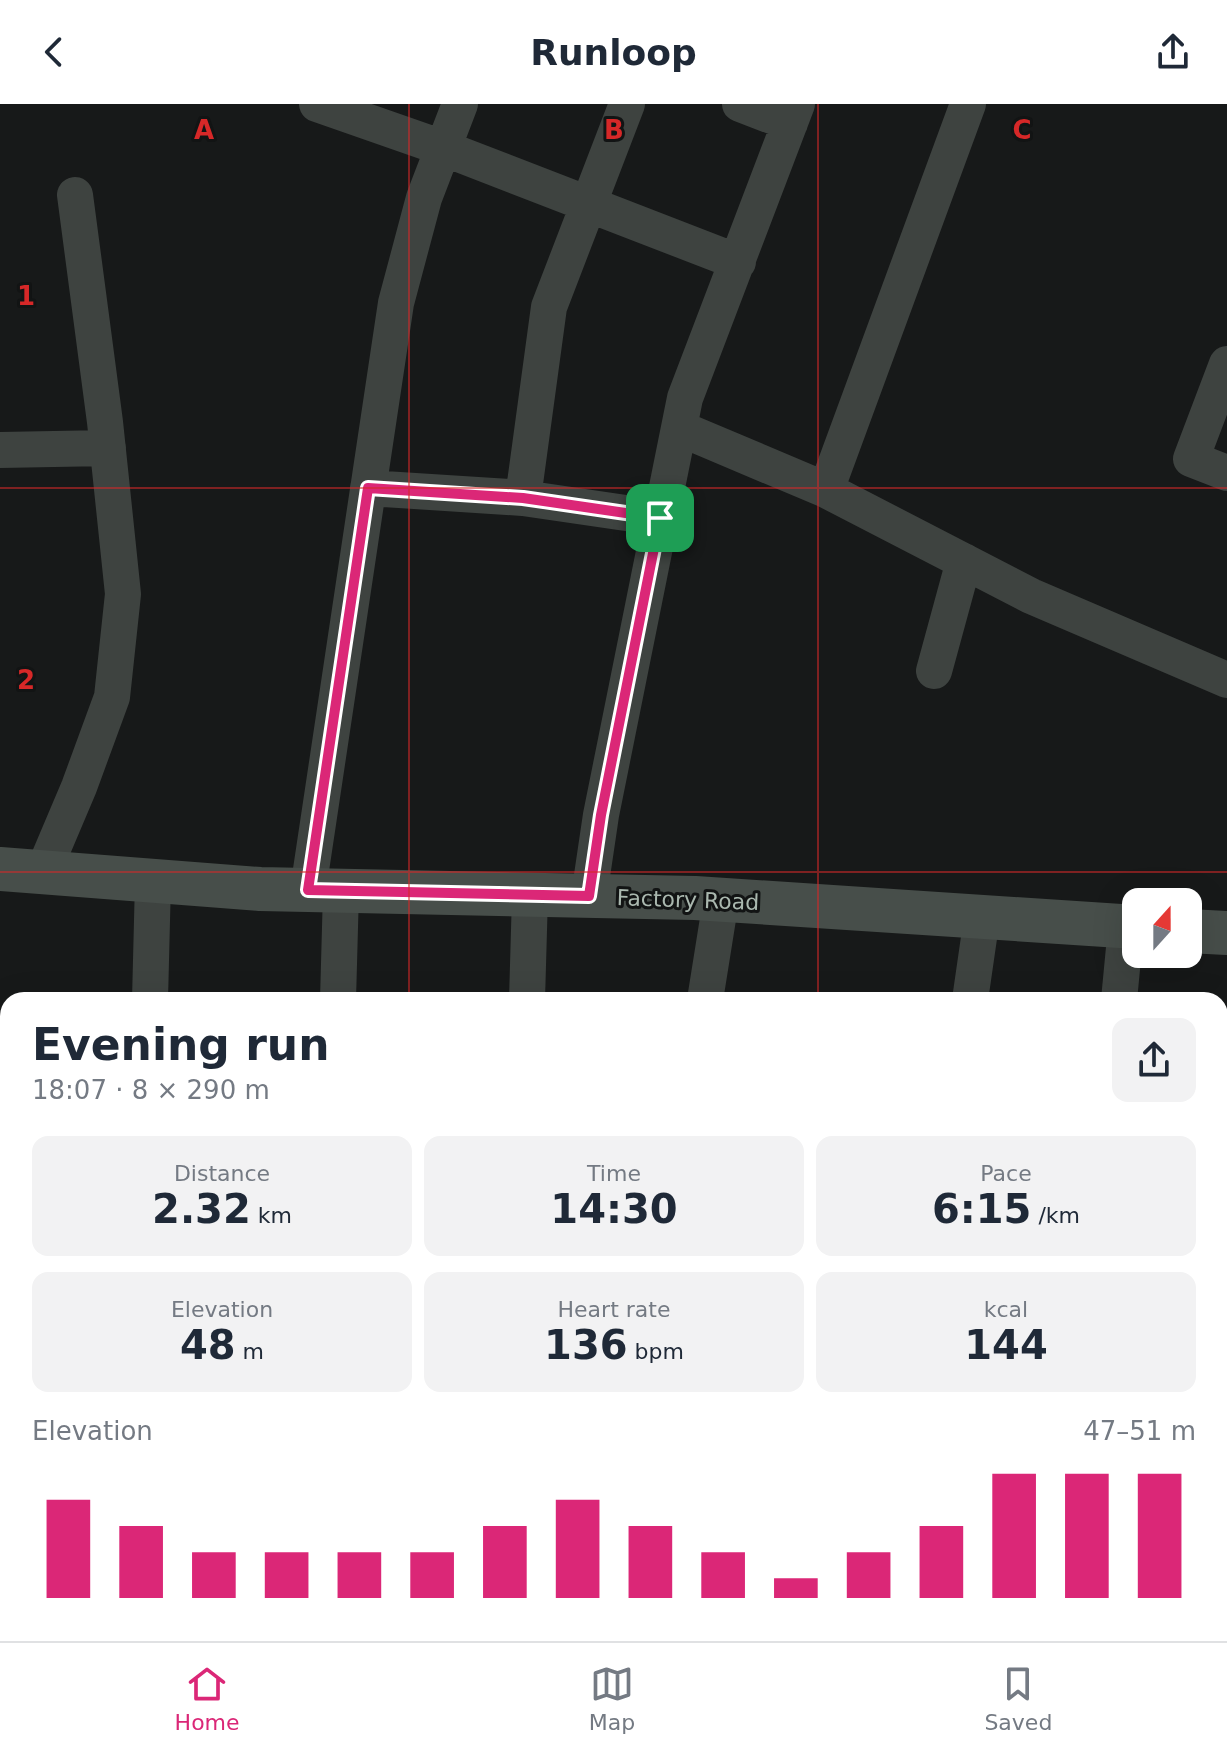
<!DOCTYPE html>
<html lang="en">
<head>
<meta charset="utf-8">
<style>
	:root { --surface:#fff; --page:#f2f2f3; --text:#1f2937; --muted:#747a83; --line:#e0e1e3; --accent:#db2777 }
	body { margin:0; font-family:"DejaVu Sans",sans-serif; background:var(--page); color:var(--text); height:100vh; display:flex; flex-direction:column; font-size:30px; white-space:nowrap }
	* { box-sizing:border-box; margin:0 }
	p { font-size:26px; color:var(--muted) }
	.icon { flex:none; width:44px; height:44px; fill:none; stroke:currentColor; stroke-width:2; stroke-linecap:round; stroke-linejoin:round }
	.map { position:relative; flex:1; overflow:hidden }
	.side { position:absolute; left:0px; top:888px; width:1228px; height:650px; display:flex; flex-direction:column; background:var(--surface); border-radius:24px 24px 0 0; box-shadow:0 8px 32px #0002 }
	.side>* { flex:none }
	.needle { width:52px; rotate:21deg }
	.buttons { position:absolute; left:1122px; top:784px; display:grid; gap:16px }
	.buttons a { display:grid; place-items:center; width:80px; height:80px; border-radius:16px; background:var(--surface); box-shadow:0 8px 32px #0002; font-size:40px }
	.pin { position:absolute; display:grid; place-items:center; width:68px; height:68px; color:#fff; margin:-34px; border-radius:16px; box-shadow:0 4px 12px #0006 }
	.round { display:grid; place-items:center; flex:none; width:84px; height:84px; border-radius:16px; background:var(--page) }
	.summary { display:flex; align-items:center; justify-content:space-between; height:136px; padding:0 32px }
	h1 { font-size:44px; font-weight:700; line-height:60px }
	.figures { display:grid; grid-template-columns:repeat(3,1fr); gap:12px; height:136px; padding:8px 32px }
	.figures div { display:grid; align-content:center; border-radius:16px; background:var(--page); text-align:center }
	.figures b { font-size:40px; font-weight:700 }
	.figures small { font-size:22px; font-weight:400 }
	.figures p { font-size:22px }
	.chart { height:224px; padding:16px 32px }
	.chart p { display:flex; justify-content:space-between }
	.chart svg { width:100%; height:144px; margin-top:8px; stroke:var(--accent); stroke-width:6 }
	header { display:flex; justify-content:space-between; align-items:center; height:104px; padding:0 32px; background:var(--surface); font-size:36px; font-weight:700 }
	.dock { display:flex; justify-content:space-around; align-items:center; height:112px; border-top:2px solid var(--line); background:var(--surface); font-size:22px; color:var(--muted) }
	.dock a { display:grid; justify-items:center; gap:4px }
	.dock .on { color:var(--accent) }
	.map>svg:first-child { display:block }
</style>
</head>
<body>
<header><svg class="icon" aria-label="back" viewBox="0 0 24 24"><path d="M15 5l-7 7 7 7"/></svg>Runloop<svg class="icon" aria-label="share" viewBox="0 0 24 24"><path d="M12 15V3M7 8l5-5 5 5M5 13v7h14v-7"/></svg></header>
<div class="map">
<svg width="1227" height="1537" viewBox="0 0 1227 1537">
	<rect width="100%" height="100%" fill="#171919"/>
	<g fill="none" stroke-linecap="round" stroke-linejoin="round">
		<!-- minor -->
		<path stroke="#3e4340" stroke-width="36" d="M317,0L443,44L738,158
			M740,0L790,19
			M968,0L826,386L1031,492L1227,576
			M1227,260L1191,355L1227,369
			M679,324L826,386
			M0,346L108,344
			M368,384L523,394L549,203L627,0
			M523,394L660,414
			M934,567L964,457
			M43,768L79,683L112,593L123,490L105,318L75,91
			M308,786L396,199L424,94L460,0
			M589,792L601,711L685,294L797,0
			M150,896L153,777
			M338,896L341,787
			M527,896L530,791
			M705,896L721,796
			M970,896L982,813
			M1119,896L1126,823
			M1220,1094H1227
			M0,1165H8
			M1220,1257H1227
			M0,1411H8
			M1220,1446H1227
			M824,1530L851,1537
			M136,1537V1530
			M318,1537V1530
			M596,1537L597,1530
			M1050,1537L1051,1530
			M1187,1537L1188,1530"/>
		<!-- secondary -->
		<path stroke="#474e4a" stroke-width="44" d="M0,765L260,785L695,794L1136,823
			M1188,827L1227,829"/>
	</g>
	<g fill="none" stroke-linecap="round" stroke-linejoin="round">
		<defs>
			<path id="route" d="M368,384L523,394L660,414L601,711L589,792L308,786Z"/>
		</defs>
		<!-- route casing -->
		<use href="#route" stroke="#fff" stroke-width="16"/>
		<!-- route -->
		<use href="#route" stroke="#db2777" stroke-width="10"/>
	</g>
	<!-- grid -->
	<path fill="none" stroke="#d62828" stroke-width="2" stroke-opacity="0.55" d="M409,0V896M818,0V896M0,384H1227M0,768H1227M0,1153H8M1220,1153H1227M409,1530V1537M818,1530V1537"/>
	<g text-anchor="middle" dominant-baseline="central" stroke-width="6" stroke-linejoin="round" paint-order="stroke">
		<!-- street labels -->
		<g font-size="22" fill="#aab8af" stroke="#121414">
			<text transform="translate(688 796) rotate(2)">Factory Road</text>
		</g>
	</g>
	<g font-size="26" text-anchor="middle" font-weight="bold" fill="#d62828" stroke="#121414" stroke-width="6" stroke-linejoin="round" paint-order="stroke">
		<text x="204" y="35">A</text>
		<text x="614" y="35">B</text>
		<text x="1022" y="35">C</text>
		<text x="26" y="201">1</text>
		<text x="26" y="585">2</text>
	</g>
</svg>
<div class="buttons">
<a><svg class="needle" viewBox="-14 -14 28 28"><path d="M0-13l5 13h-10z" fill="#e53935"/><path d="M0 13l5-13h-10z" fill="#747a83"/></svg></a>
</div>
<div class="pin" style="left:660px;top:414px;background:#1e9e55"><svg class="icon" aria-label="arrive" viewBox="0 0 24 24"><path d="M6 21V4h12l-3 4 3 4H6"/></svg></div>
<section class="side">
<div class="summary"><div><h1>Evening run</h1><p>18:07 · 8 × 290 m</p></div><a class="round"><svg class="icon" aria-label="share" viewBox="0 0 24 24"><path d="M12 15V3M7 8l5-5 5 5M5 13v7h14v-7"/></svg></a></div>
<div class="figures">
<div><p>Distance</p><b>2.32<small> km</small></b></div>
<div><p>Time</p><b>14:30</b></div>
<div><p>Pace</p><b>6:15<small> /km</small></b></div>
</div>
<div class="figures">
<div><p>Elevation</p><b>48<small> m</small></b></div>
<div><p>Heart rate</p><b>136<small> bpm</small></b></div>
<div><p>kcal</p><b>144</b></div>
</div>
<div class="chart"><p><span>Elevation</span>47–51 m</p>
<svg viewBox="0 0 160 44" preserveAspectRatio="none"><path d="M5 44V14M15 44V22M25 44V30M35 44V30M45 44V30M55 44V30M65 44V22M75 44V14M85 44V22M95 44V30M105 44V38M115 44V30M125 44V22M135 44V6M145 44V6M155 44V6"/></svg>
</div>
</section>
</div>
<nav class="dock">
<a class="on"><svg class="icon" aria-label="home" viewBox="0 0 24 24"><path d="M3 11l9-7 9 7M6 9v11h12V9"/></svg>Home</a>
<a><svg class="icon" aria-label="map" viewBox="0 0 24 24"><path d="M3 6l6-2 6 2 6-2v14l-6 2-6-2-6 2zM9 4v14M15 6v14"/></svg>Map</a>
<a><svg class="icon" aria-label="saved" viewBox="0 0 24 24"><path d="M7 4h10v16l-5-4-5 4z"/></svg>Saved</a>
</nav>
</body>
</html>
